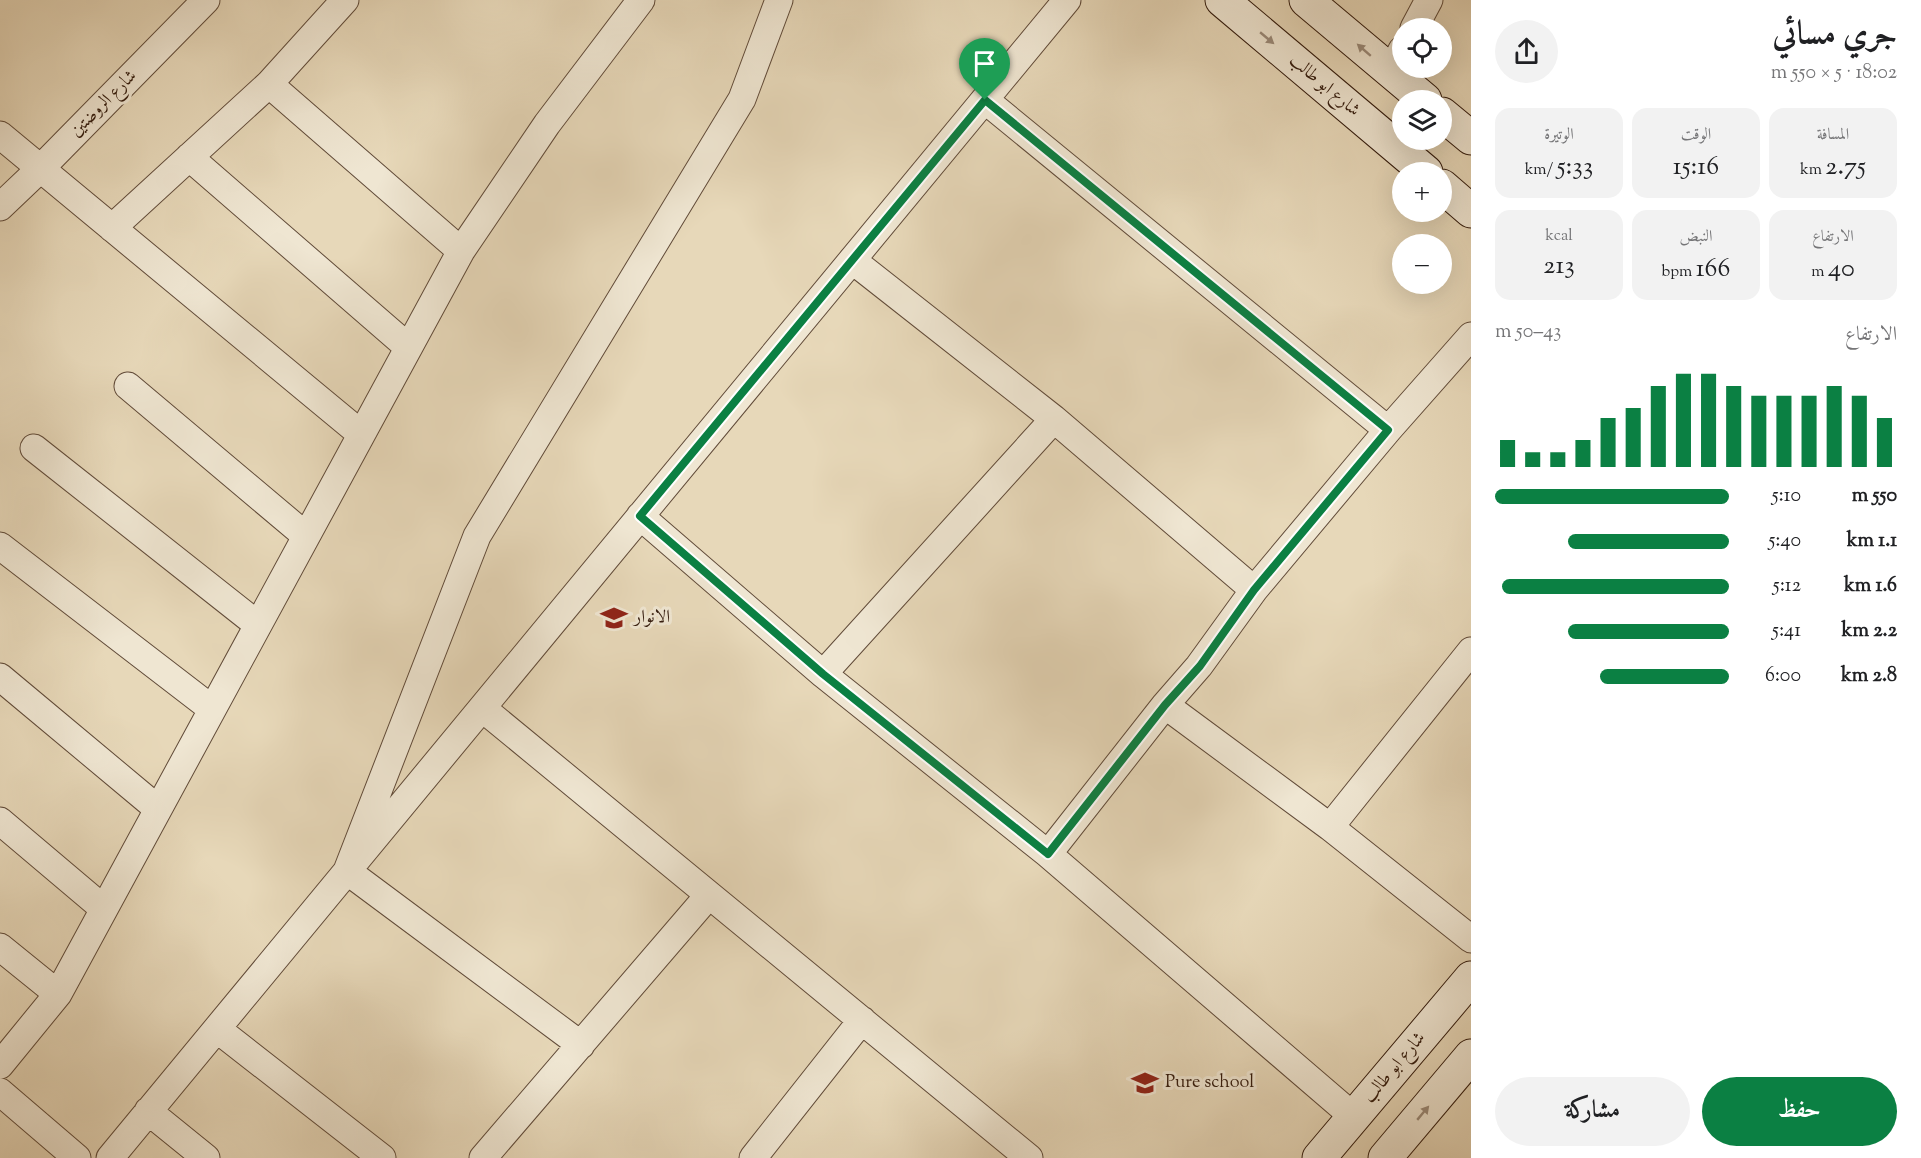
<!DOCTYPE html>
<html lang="ar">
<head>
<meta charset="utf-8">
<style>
	:root { --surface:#fff; --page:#f2f2f2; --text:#202124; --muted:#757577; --accent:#0b8043 }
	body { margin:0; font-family:"Sorts Mill Goudy",Amiri,serif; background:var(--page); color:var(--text); direction:rtl; height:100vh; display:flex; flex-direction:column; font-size:22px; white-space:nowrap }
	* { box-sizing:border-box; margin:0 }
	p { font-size:20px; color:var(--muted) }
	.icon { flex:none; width:33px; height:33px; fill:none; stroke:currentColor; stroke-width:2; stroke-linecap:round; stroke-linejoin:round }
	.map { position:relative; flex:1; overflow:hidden; direction:ltr }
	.panel { display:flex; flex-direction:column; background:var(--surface); width:450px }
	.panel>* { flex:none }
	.buttons { position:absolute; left:1392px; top:18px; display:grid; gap:12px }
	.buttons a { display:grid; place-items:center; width:60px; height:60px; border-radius:50%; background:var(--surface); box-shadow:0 6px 24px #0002; font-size:30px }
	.pin { position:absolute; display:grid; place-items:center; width:51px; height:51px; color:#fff; margin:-62px -26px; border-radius:50% 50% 50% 0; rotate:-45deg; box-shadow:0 0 6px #0007 }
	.pin .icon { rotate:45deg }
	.round { display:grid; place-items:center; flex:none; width:63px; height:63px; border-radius:32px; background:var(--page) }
	.headline { display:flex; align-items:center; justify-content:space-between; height:102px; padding:0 24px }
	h1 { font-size:33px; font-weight:600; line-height:45px }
	.figures { display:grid; grid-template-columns:repeat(3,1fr); gap:9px; height:102px; padding:6px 24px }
	.figures div { display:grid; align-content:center; border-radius:15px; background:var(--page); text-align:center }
	.figures b { font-size:26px; font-weight:600 }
	.figures small { font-size:16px; font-weight:400 }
	.figures p { font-size:16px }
	.chart { height:168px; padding:12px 24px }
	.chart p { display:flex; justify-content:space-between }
	.chart svg { width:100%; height:108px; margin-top:6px; stroke:var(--accent); stroke-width:6 }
	.action { display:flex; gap:12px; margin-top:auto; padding:12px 24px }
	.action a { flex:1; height:69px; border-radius:36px; background:var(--accent); color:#fff; font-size:24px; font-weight:600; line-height:69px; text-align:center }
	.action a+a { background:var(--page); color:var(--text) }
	ul { padding:0 24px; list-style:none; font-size:20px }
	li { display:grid; grid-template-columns:96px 72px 1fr; align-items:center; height:45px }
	li i { height:15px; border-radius:8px; background:var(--accent) }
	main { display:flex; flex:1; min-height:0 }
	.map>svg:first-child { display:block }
</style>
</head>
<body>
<main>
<section class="panel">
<div class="headline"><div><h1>جري مسائي</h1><p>18:02 · 5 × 550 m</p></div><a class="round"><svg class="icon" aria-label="share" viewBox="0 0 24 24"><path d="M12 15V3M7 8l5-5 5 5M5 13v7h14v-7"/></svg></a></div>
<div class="figures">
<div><p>المسافة</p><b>2.75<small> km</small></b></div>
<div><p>الوقت</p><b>15:16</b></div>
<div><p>الوتيرة</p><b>5:33<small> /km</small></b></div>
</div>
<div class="figures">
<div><p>الارتفاع</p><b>40<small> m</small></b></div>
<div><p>النبض</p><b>166<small> bpm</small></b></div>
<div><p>kcal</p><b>213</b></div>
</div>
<div class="chart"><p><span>الارتفاع</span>43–50 m</p>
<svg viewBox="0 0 160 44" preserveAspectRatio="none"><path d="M5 44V33M15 44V38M25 44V38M35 44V33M45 44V24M55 44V20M65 44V11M75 44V6M85 44V6M95 44V11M105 44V15M115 44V15M125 44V15M135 44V11M145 44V15M155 44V24"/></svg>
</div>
<ul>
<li><b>550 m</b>5:10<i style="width:100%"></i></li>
<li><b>1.1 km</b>5:40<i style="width:69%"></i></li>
<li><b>1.6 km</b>5:12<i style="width:97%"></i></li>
<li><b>2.2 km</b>5:41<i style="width:69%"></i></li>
<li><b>2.8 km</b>6:00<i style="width:55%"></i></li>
</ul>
<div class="action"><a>حفظ</a><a>مشاركة</a></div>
</section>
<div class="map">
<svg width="1471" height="1158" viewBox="0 0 1471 1158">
	<rect width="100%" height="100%" fill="#e7d8b9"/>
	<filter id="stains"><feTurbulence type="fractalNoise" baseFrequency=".00333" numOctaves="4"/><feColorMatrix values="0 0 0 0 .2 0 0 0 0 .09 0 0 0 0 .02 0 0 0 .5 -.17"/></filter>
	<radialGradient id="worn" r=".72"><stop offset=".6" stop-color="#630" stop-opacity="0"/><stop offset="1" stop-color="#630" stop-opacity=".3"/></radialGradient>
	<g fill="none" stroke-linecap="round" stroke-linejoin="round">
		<defs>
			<path id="street" d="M1414,28L1429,0
				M1390,73L1402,50
				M269,84L461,251
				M985,100L1388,430
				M0,135L361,434
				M189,157L408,347
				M0,207L41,168L206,0
				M112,228L269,84L345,0
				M852,260L1054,419L1254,590
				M128,386L306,536
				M34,448L258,625
				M640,516L823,674L1048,854L1354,1117
				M0,546L212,709
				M823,674L1054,419
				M0,677L158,809
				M1165,705L1330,827L1471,939
				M482,708L1029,1158
				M0,821L104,909
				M1330,827L1471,651
				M1048,854L1165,705L1199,666L1254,590L1388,430L1471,336
				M0,947L58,994
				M217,1029L382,1158
				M581,1045L347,871L477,536L742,99L779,0
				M0,1065L58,994L461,251L547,124L641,0
				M0,1092L77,1158
				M148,1111L206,1158
				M110,1158L1067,0
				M483,1158L709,895
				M753,1158L862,1020"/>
			<path id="secondary" d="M1222,0L1426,172
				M1306,0L1425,100
				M1442,114L1471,138
				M1442,186L1471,211
				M1319,1158L1471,978
				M1385,1158L1471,1056"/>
		</defs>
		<!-- street casing -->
		<use href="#street" stroke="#614b39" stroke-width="29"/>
		<!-- secondary casing -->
		<use href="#secondary" stroke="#341c0e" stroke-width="35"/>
		<!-- street -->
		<use href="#street" stroke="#efe6d2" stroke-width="27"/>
		<!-- secondary -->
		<use href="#secondary" stroke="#efe6d2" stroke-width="33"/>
	</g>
	<!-- one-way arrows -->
	<defs><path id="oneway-solid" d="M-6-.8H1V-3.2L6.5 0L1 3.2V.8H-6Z" transform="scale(1.5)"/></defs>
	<g fill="#9b8b7a">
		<use href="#oneway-solid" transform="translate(1267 38) rotate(40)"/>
		<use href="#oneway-solid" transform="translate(1364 50) rotate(-139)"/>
		<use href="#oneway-solid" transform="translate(1423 1113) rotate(-50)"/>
	</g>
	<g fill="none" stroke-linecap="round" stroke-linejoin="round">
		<defs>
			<path id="route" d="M985,100L1388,430L1254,590L1200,666L1165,705L1048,854L823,674L640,516Z"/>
		</defs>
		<!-- route casing -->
		<use href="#route" stroke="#fff" stroke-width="12"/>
		<!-- route -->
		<use href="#route" stroke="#0b8043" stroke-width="8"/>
	</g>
	<!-- icons -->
	<defs>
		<symbol id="school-bare" viewBox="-9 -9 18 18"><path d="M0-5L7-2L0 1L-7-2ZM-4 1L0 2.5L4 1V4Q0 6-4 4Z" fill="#8f2418" stroke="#efe6d2" stroke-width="2.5" paint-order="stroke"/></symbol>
	</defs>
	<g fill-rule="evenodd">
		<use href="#school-bare" x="595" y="599" width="38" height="38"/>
		<use href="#school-bare" x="1126" y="1064" width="38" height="38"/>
	</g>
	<g text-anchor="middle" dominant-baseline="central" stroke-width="6" stroke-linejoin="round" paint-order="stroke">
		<!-- street labels -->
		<g font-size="18" fill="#341c0e" stroke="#efe6d2">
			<text transform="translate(1324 86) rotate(40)">شارع ابو طالب</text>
			<text transform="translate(104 104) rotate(-45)">شارع الروضتين</text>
			<text transform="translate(1395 1068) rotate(-50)">شارع ابو طالب</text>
		</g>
		<!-- poi labels -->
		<g font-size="18" fill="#341c0e" stroke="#efe6d2" text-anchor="start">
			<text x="634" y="618">الانوار</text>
			<text x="1165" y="1083">Pure school</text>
		</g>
	</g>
	<rect width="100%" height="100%" filter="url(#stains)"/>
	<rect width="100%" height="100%" fill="url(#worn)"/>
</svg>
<div class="buttons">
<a><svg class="icon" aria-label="locate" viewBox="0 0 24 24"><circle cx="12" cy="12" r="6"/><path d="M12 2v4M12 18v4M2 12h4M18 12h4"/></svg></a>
<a><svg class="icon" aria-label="layers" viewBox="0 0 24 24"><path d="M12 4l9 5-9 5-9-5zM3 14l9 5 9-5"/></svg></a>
<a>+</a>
<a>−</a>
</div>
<div class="pin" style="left:985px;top:100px;background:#1e9e55"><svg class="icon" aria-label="arrive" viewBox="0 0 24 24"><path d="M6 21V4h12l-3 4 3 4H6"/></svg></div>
</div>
</main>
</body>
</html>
